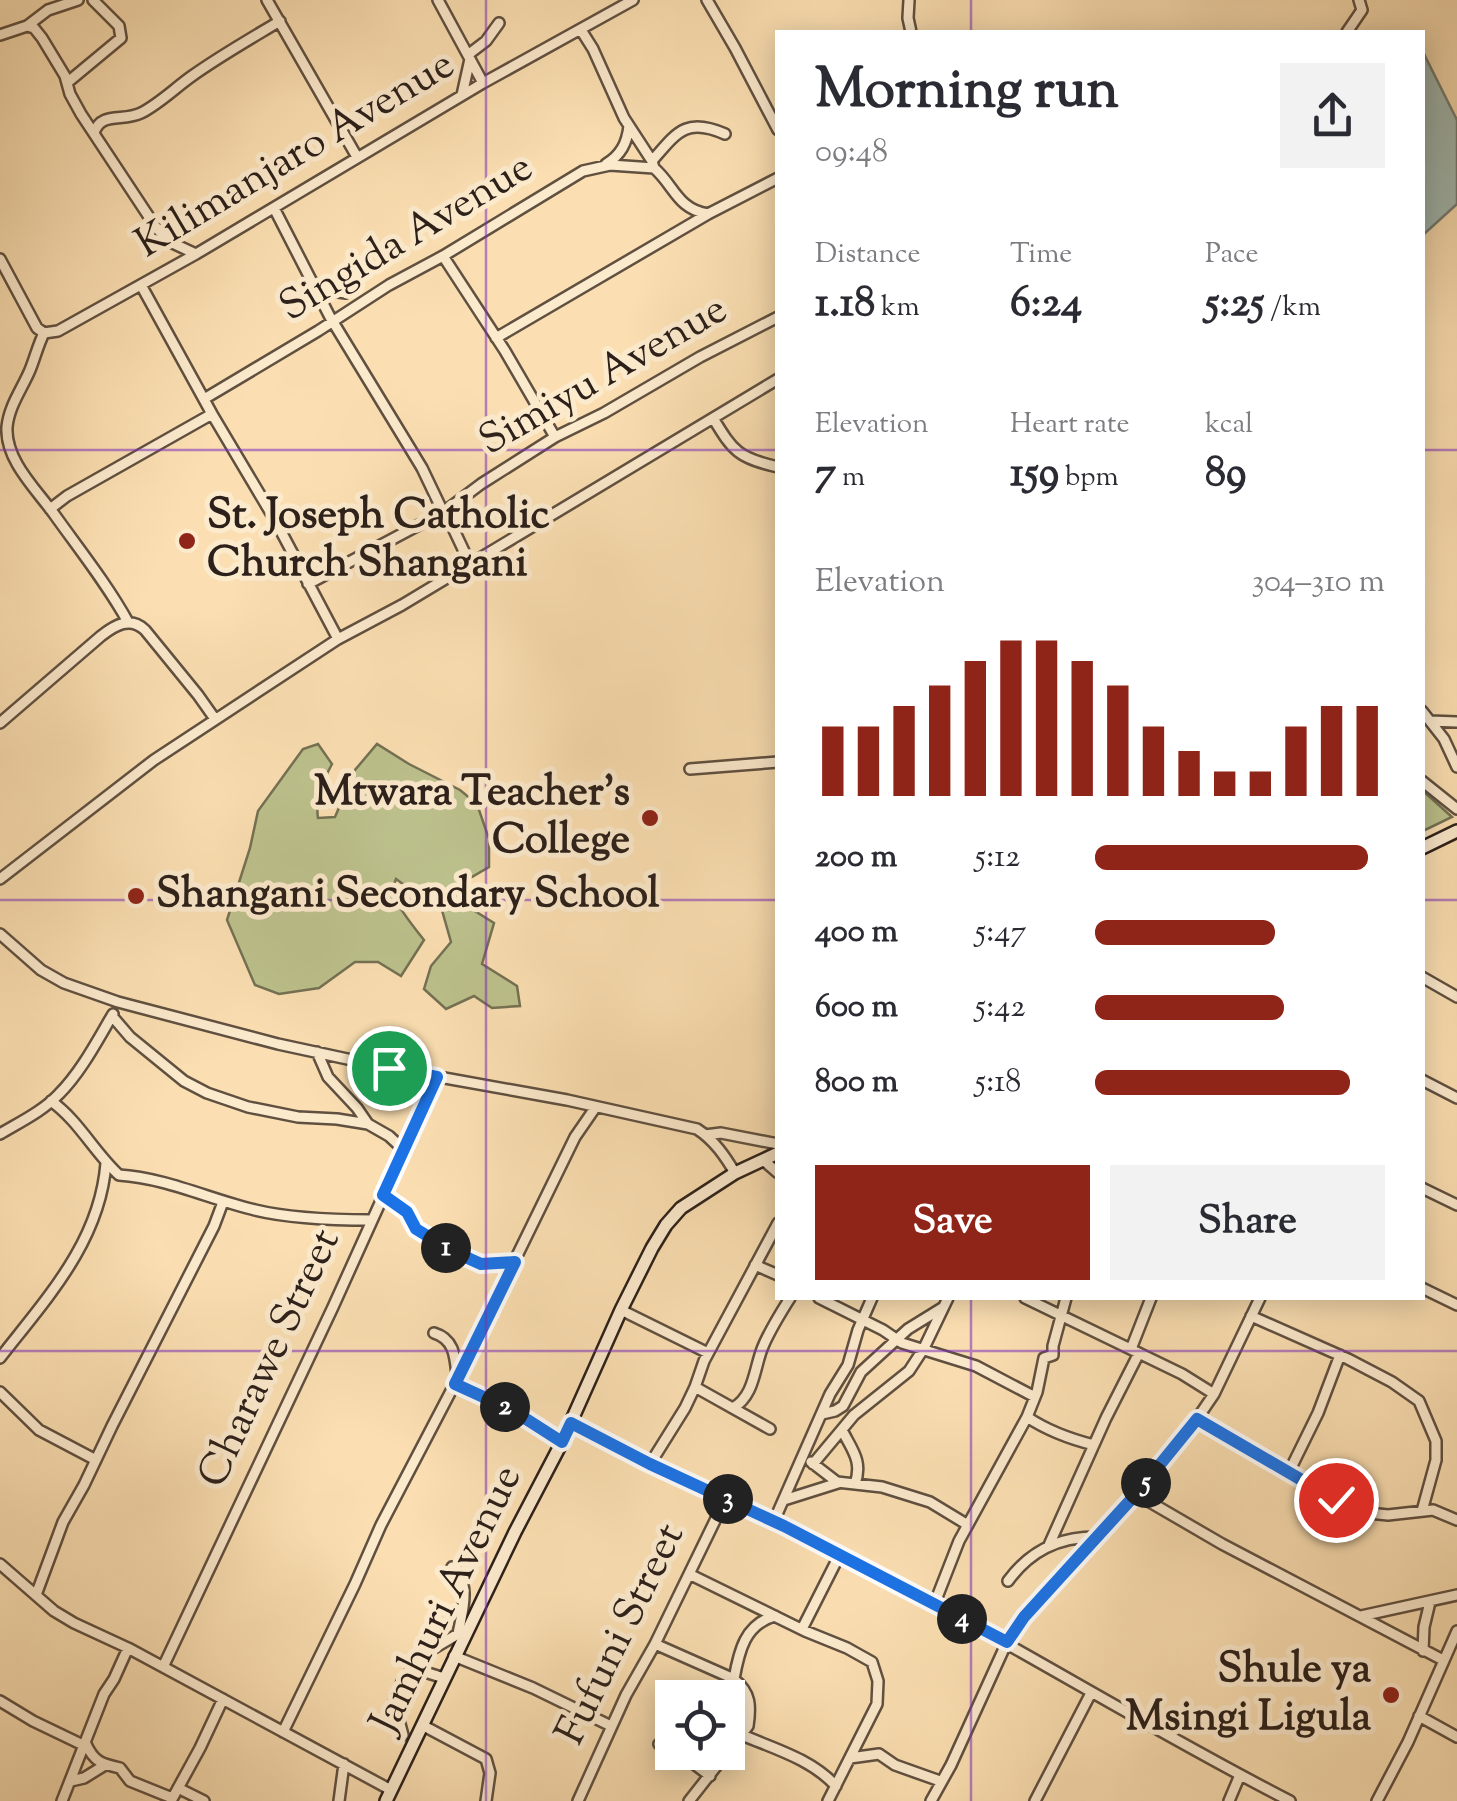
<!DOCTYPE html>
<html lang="en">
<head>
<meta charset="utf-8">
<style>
	:root { --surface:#fff; --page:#f2f2f3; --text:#2b2b33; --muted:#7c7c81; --accent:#8f2418 }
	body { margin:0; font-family:"Sorts Mill Goudy",serif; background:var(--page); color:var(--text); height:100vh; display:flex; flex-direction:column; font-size:38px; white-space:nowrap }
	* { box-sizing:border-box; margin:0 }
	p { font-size:32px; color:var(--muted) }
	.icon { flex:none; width:55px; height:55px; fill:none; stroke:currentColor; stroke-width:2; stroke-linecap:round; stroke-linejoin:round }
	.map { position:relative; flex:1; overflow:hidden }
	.panel { position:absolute; left:775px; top:30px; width:650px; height:1270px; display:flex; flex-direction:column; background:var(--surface); border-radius:0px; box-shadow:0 5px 25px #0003 }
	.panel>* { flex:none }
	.fabs { position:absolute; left:655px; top:1680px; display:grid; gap:20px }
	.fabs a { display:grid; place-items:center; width:90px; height:90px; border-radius:0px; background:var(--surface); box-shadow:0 5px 25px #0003; font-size:50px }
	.pin { position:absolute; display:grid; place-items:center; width:85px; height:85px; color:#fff; margin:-42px; border:5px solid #fff; border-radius:50%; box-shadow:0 2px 10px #0007 }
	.km { position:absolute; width:50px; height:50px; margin:-25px; border-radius:50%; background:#222; color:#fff; font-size:28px; line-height:50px; text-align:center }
	.round { display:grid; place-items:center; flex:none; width:105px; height:105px; border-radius:0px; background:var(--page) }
	.overview { display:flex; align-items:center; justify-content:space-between; height:170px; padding:0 40px }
	h1 { font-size:55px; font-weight:700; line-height:75px }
	.metrics { display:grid; grid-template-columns:repeat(3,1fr); gap:15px; height:170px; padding:10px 40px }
	.metrics div { display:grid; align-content:center }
	.metrics b { font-size:42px; font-weight:700 }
	.metrics small { font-size:28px; font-weight:400 }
	.metrics p { font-size:28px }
	.chart { height:280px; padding:20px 40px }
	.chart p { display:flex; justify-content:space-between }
	.chart svg { width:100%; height:180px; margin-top:10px; stroke:var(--accent); stroke-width:6 }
	.cta { display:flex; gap:20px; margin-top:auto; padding:20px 40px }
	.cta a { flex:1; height:115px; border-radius:0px; background:var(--accent); color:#fff; font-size:40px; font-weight:700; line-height:115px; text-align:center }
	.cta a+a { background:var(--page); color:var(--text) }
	ul { padding:0 40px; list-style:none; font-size:32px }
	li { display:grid; grid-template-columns:160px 120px 1fr; align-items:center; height:75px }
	li i { height:25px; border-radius:12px; background:var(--accent) }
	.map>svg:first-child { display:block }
</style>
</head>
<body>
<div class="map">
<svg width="1457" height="1801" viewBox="0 0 1457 1801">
	<rect width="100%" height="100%" fill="#fbdfb2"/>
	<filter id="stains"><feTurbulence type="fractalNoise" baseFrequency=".002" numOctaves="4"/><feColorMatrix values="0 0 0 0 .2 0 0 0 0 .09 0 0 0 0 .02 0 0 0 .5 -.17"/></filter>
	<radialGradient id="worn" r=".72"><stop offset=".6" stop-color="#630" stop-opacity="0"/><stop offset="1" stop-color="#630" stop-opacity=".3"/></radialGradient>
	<!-- green -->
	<path fill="#bdc28d" stroke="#747154" stroke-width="2.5" d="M318,744L332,764C323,781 315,798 318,818L335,817L355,770L377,744L409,764L460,790L477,804L489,839V867L460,884L475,911L494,923L482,964L517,986L520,1006L492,1008L474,996L446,1009L424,989L431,966L451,942L441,907L426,901L396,879L391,892C399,909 412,925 424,940L401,976L378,962H355L319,988L279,994L255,985L227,920L250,848L258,811L303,749Z
		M1422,790L1452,817L1423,831H1422Z"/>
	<!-- water -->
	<path fill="#a1bbb4" stroke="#727d76" stroke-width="2.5" d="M1423,52L1457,120V204L1423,235Z"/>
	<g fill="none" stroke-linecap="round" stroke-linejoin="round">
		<defs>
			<path id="street" d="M267,0L357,157
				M438,0L483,83
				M707,0L735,48L778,130
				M909,0L908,18L911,32
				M27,26L48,10L78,0
				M581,30L593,49L624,118L652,161L654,168
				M1347,32L1362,10L1359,0
				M0,35L27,26L34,28L42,38L65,76L70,94L81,114L155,226L168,241L196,254
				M469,54L486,41L499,23
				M68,82L121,38L119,26L93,0
				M462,95L470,59
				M94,133C101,111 123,122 141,113C159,104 175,88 192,76C220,56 250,39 280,21
				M652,161C677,132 686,117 725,134
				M606,164C621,155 627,143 629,126
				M274,208L330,317L422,468L443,512
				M443,256L505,351L555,437
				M0,259L37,328L44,333
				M141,285L212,414L275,520L338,639
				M315,289L346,293
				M44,333L58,331L196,254L483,83L633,0
				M44,333C38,345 35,358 30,370C22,389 9,406 7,427C5,460 36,489 54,514C79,549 107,584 128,622
				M496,338L708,214L778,178
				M204,399L318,331L389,285L443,256L583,171L610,165L654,168C674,185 677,209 708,214
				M713,418C733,451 738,458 778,467
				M50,509L67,496L212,414
				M445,511L470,564
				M308,584L445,511L481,484L555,437L604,413L700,357L778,317
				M1422,711L1444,739L1457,767
				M1430,721L1457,722
				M0,723L101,636C115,625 130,616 145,630L198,695L215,719
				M690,769L778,762
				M1422,781L1457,809
				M0,879L154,760L338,639L402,605L778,379
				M0,934L41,970L64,983L118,1002L278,1044L389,1068L567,1100L697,1129C714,1140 725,1156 735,1173
				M1422,977L1457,997
				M112,1016L130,1037L184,1081L207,1093L248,1107L298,1117L337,1119L368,1124L389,1136L403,1149
				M317,1052L328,1077L357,1108L368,1124
				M1422,1080L1457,1098
				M51,1101C79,1121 94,1152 119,1175C166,1178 209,1199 255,1210C288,1218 336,1220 371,1220
				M0,1134C20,1122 43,1111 59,1094C81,1072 97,1041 113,1014
				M705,1135L721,1133L778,1144
				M763,1160L778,1173
				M1422,1188L1457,1205
				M383,1195L407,1212L416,1229L452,1251L481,1263H515
				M755,1265L778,1275
				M1422,1288L1457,1305
				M819,1298L883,1330L902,1343L976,1366L1035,1397
				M1025,1298L1182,1374L1214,1394
				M621,1310L708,1353
				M1251,1316L1348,1359L1392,1382L1419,1401L1436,1441V1460L1422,1511
				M434,1333C454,1339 455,1356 457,1375
				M1131,1349L1151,1298
				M0,1358C46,1299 100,1242 106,1163
				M455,1384L511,1410L562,1442
				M695,1387L770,1429
				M0,1392L39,1430L96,1460
				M733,1408C754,1396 754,1370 762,1349C769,1331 780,1314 790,1298
				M822,1414L835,1411L843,1406L861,1372L908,1329L942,1308
				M1027,1417C1048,1431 1070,1439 1094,1445
				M1197,1419L1349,1507L1369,1513L1388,1515L1433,1510L1457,1520
				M571,1423C679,1479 791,1527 898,1584C1030,1654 1157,1733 1290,1801
				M842,1430C852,1450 863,1461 855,1484
				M811,1462L837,1482L882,1487L930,1502L968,1525
				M650,1464L685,1408L695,1387L704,1361L778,1223
				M813,1464L854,1415L909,1371L924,1348L948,1298
				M1289,1472L1318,1413L1340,1355
				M1136,1494L1222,1544L1443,1660
				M784,1500L838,1483
				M774,1521L830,1394L848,1365L858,1330L872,1298
				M1049,1545L1106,1418L1139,1353
				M0,1564L54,1611L74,1623L128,1648L391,1790
				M689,1574L805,1631L847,1648L872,1662L878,1681L877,1704L828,1801
				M1008,1581C1030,1551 1058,1537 1095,1537
				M36,1595L63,1522L84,1485L112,1426L214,1226L223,1202
				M934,1605L959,1541L1027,1417L1037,1392L1044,1358L1053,1355V1346L1066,1298
				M1361,1616L1457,1595
				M802,1629L840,1554
				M655,1644L734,1679C751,1693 751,1706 748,1726L689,1801
				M1423,1651L1424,1627L1430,1602
				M454,1656L533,1688L611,1726
				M163,1667L333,1307L437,1077
				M412,1668L444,1678
				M734,1679C739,1651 745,1624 775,1616
				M0,1701L33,1721L85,1746
				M671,1712L672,1721
				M1419,1716L1457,1737
				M422,1725L486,1759L490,1773L486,1801
				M283,1732L355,1584L381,1525L451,1391L575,1137L595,1108
				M403,1735L394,1702L402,1682L424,1654L458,1634C462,1612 472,1583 452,1567
				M742,1735C775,1749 811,1759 836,1786
				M86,1744C94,1762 102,1764 120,1768L130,1781L172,1798
				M659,1744L672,1750
				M678,1752L710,1776
				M850,1758L879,1754L895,1765L940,1781
				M71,1781L84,1778L105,1765
				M178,1788L204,1801
				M62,1801L104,1694L114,1679L128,1648
				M171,1801L200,1748L223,1699
				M339,1801L344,1764
				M578,1801L626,1695L655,1644L726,1498
				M931,1801L951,1765L1007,1642L1024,1617L1136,1494L1197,1419L1214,1394L1260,1298
				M1035,1801L1091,1693
				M1229,1801L1240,1775
				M1377,1801L1408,1742L1457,1631"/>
			<path id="secondary" d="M1422,848L1457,831
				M386,1801L515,1532L562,1442L621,1310L652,1248L666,1225L681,1208L735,1173L778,1153"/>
		</defs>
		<!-- street casing -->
		<use href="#street" stroke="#605040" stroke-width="14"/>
		<!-- secondary casing -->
		<use href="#secondary" stroke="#2c201a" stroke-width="16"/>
		<!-- street -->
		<use href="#street" stroke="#fceacd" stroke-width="9"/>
		<!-- secondary -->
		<use href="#secondary" stroke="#fceacd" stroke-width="11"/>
	</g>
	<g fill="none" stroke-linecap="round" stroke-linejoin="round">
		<defs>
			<path id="route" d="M389,1068L437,1077L383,1195L407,1212L416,1229L452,1251L481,1264L515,1262L455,1384L512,1410L562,1442L571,1423L650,1464L784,1526L1007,1642L1024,1617L1136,1494L1197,1419L1336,1500"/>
		</defs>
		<!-- route casing -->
		<use href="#route" stroke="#fff" stroke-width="20"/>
		<!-- route -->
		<use href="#route" stroke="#1a73e8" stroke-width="12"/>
	</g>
	<!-- grid -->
	<path fill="none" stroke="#7b2cbf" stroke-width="2.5" stroke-opacity="0.55" d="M486,0V1801M971,0V32M0,450H778M1422,450H1457M0,900H778M1422,900H1457M971,1298V1801M0,1351H1457"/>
	<!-- markers -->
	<g fill="#8f2418" stroke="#fceacd" stroke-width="4">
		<circle cx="187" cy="541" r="10"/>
		<circle cx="650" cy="818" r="10"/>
		<circle cx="136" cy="896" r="10"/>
		<circle cx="1391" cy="1695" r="10"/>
	</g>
	<g text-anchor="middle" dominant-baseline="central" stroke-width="10" stroke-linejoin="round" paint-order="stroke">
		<!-- street labels -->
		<g font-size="42" fill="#2c201a" stroke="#fceacd">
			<text transform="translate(296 156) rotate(-31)">Kilimanjaro Avenue</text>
			<text transform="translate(407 239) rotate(-31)">Singida Avenue</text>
			<text transform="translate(604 377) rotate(-30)">Simiyu Avenue</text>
			<text transform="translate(271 1359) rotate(-65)">Charawe Street</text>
			<text transform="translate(448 1600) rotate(-64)">Jamhuri Avenue</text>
			<text transform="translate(622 1635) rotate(-64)">Fufuni Street</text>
		</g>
		<!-- poi labels -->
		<g font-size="42" font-weight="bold" fill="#2c201a" stroke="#fceacd" text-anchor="start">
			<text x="207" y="517">St. Joseph Catholic<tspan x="207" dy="48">Church Shangani</tspan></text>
			<text x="630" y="794" text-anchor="end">Mtwara Teacher's<tspan x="630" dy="48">College</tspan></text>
			<text x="156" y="896">Shangani Secondary School</text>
			<text x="1371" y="1671" text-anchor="end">Shule ya<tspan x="1371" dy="48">Msingi Ligula</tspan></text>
		</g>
	</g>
	<rect width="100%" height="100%" filter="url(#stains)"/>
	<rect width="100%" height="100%" fill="url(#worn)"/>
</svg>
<div class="fabs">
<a><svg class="icon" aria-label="locate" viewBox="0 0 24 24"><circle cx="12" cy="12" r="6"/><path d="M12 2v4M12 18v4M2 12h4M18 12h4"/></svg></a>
</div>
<div class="pin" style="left:389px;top:1068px;background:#1e9e55"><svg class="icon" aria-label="arrive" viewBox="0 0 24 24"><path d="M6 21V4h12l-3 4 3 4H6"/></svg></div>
<div class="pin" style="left:1336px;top:1500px;background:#d93025"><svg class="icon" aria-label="check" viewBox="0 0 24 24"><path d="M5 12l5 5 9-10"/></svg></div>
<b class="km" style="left:446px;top:1248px">1</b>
<b class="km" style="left:505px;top:1407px">2</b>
<b class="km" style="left:728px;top:1499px">3</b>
<b class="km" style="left:962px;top:1619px">4</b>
<b class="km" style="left:1146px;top:1483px">5</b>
<section class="panel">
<div class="overview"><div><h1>Morning run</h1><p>09:48</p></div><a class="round"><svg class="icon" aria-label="share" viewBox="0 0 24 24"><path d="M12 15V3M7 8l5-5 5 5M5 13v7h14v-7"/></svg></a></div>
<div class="metrics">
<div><p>Distance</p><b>1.18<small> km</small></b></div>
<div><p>Time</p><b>6:24</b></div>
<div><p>Pace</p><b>5:25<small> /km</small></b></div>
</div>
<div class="metrics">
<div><p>Elevation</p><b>7<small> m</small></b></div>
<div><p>Heart rate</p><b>159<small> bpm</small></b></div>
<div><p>kcal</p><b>89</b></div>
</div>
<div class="chart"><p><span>Elevation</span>304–310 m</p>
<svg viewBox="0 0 160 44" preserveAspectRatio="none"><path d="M5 44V27M15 44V27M25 44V22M35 44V17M45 44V11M55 44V6M65 44V6M75 44V11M85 44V17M95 44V27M105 44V33M115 44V38M125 44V38M135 44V27M145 44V22M155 44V22"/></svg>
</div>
<ul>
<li><b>200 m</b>5:12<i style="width:94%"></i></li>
<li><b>400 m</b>5:47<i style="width:62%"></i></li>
<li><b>600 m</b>5:42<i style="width:65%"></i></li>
<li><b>800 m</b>5:18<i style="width:88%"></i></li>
</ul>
<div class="cta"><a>Save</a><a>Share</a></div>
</section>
</div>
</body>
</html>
